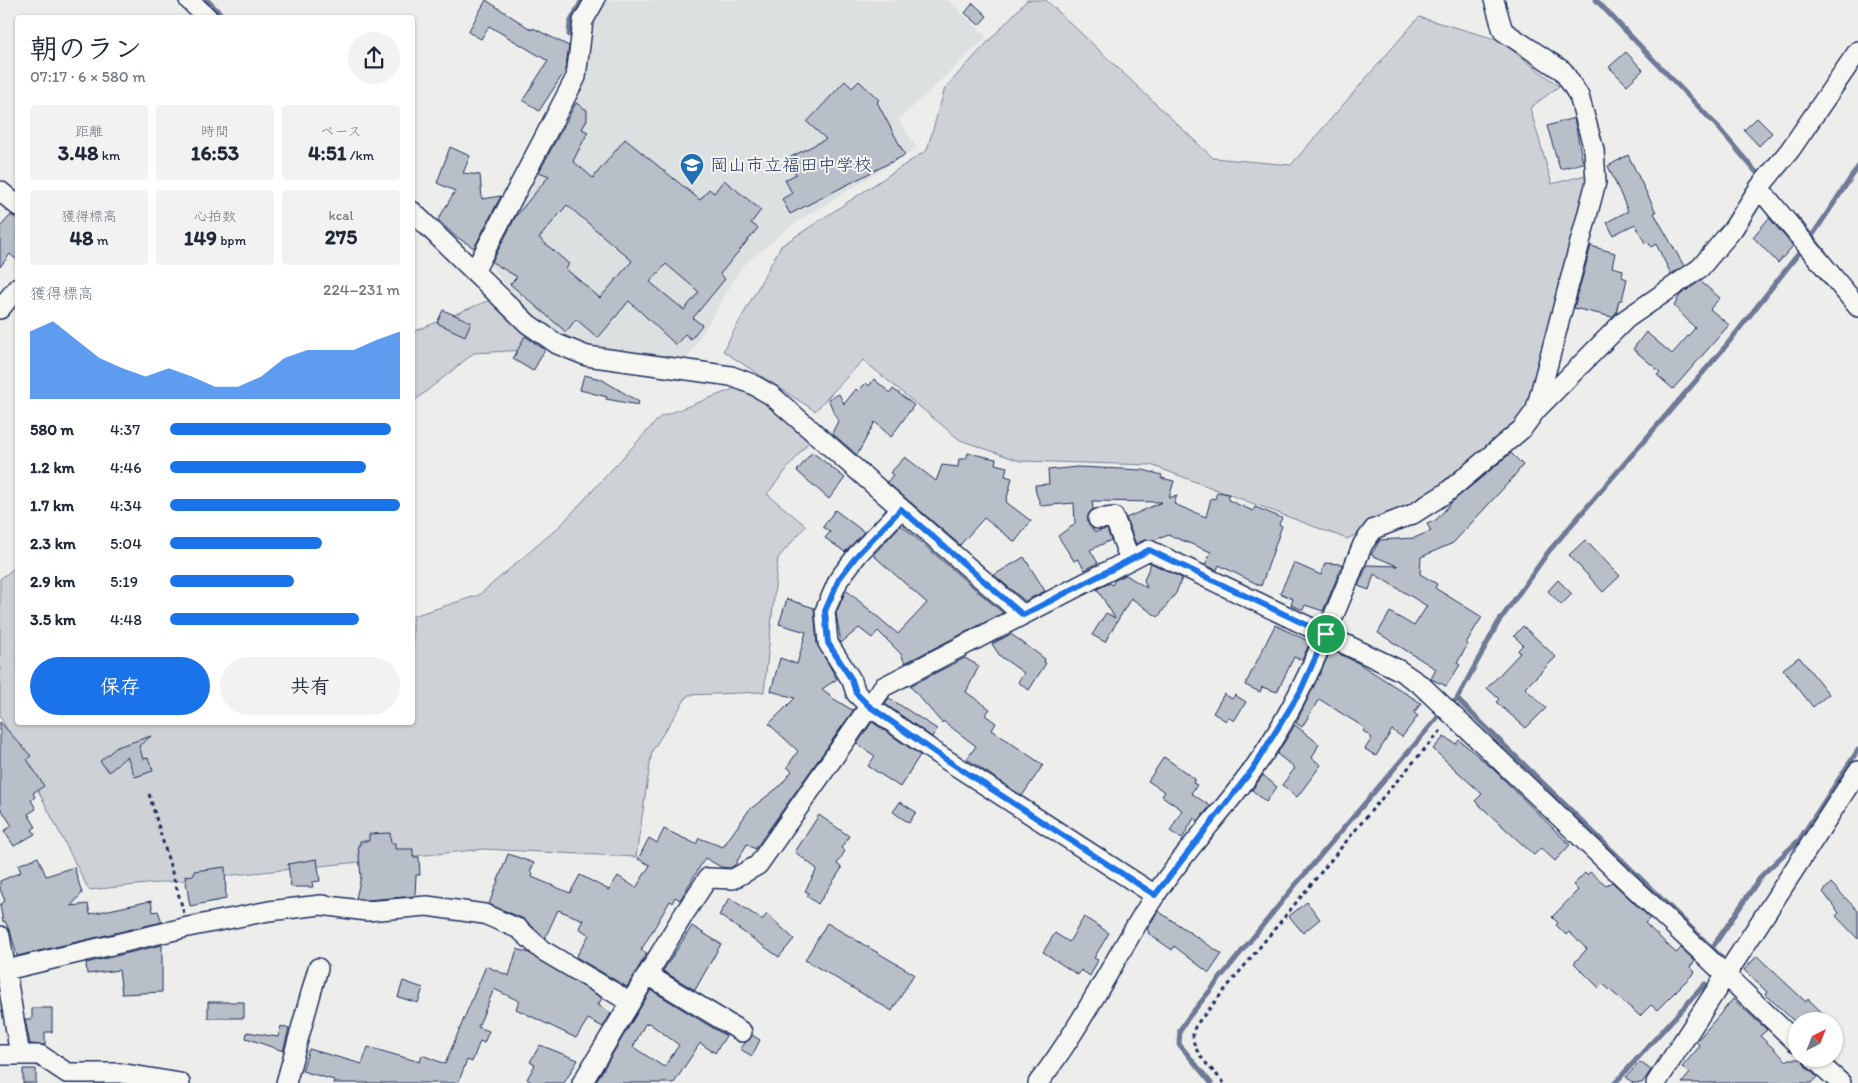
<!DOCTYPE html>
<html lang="ja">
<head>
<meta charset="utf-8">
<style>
	:root { --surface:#fff; --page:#f2f2f3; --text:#1f2937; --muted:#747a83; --accent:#1a73e8 }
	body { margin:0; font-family:Itim,"Klee One",sans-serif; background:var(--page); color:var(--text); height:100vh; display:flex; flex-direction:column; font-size:19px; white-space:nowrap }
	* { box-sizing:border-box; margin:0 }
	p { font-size:16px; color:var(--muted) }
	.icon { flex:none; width:28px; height:28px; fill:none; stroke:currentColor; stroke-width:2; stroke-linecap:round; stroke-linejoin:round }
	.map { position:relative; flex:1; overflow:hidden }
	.panel { position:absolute; left:15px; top:15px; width:400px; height:710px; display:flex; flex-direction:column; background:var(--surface); border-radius:5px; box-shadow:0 1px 4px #0004 }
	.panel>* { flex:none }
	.needle { width:32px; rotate:42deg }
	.controls { position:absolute; left:1788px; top:1012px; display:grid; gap:10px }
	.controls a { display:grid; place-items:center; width:55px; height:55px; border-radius:50%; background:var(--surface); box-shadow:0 1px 4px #0004; font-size:25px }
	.pin { position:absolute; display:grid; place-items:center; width:42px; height:42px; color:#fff; margin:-21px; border:2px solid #fff; border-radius:50%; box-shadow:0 1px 5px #0007 }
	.round { display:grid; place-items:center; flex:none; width:52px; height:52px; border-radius:26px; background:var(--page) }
	.overview { display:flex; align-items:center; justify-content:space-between; height:85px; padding:0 15px }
	h1 { font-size:28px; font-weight:800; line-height:38px }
	.metrics { display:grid; grid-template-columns:repeat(3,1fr); gap:8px; height:85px; padding:5px 15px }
	.metrics div { display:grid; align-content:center; border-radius:5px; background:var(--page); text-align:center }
	.metrics b { font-size:21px; font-weight:800 }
	.metrics small { font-size:14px; font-weight:400 }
	.metrics p { font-size:14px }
	.chart { height:140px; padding:10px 15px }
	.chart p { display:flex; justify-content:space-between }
	.chart svg { width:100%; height:90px; margin-top:5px; fill:var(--accent); opacity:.7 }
	.primary-button { display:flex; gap:10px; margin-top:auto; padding:10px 15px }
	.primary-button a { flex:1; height:58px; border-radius:30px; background:var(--accent); color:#fff; font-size:20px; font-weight:800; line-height:58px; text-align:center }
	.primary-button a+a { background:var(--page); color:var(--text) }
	ul { padding:0 15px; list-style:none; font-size:16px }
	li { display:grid; grid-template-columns:80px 60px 1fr; align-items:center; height:38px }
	li i { height:12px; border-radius:6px; background:var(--accent) }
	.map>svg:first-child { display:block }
</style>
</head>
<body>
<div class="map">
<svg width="1858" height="1083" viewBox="0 0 1858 1083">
	<rect width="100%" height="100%" fill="#edeeec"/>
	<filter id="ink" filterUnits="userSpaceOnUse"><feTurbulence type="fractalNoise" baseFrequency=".02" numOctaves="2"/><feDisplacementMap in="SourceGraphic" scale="10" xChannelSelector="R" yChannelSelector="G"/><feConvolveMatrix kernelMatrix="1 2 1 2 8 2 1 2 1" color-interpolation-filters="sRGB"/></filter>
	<g filter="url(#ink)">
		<!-- built -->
		<path fill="#dde0e1" d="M600,0H948L987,37L899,120L917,148L792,225L742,267L686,361L607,352L559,334L535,319L490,266L583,76L586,25Z"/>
		<!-- green -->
		<path fill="#ced2d7" stroke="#74809a" d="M1027,0H1046L1213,158L1291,165L1419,17L1499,40L1559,86L1530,108L1552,184L1589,174L1532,407L1427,501L1347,539L1151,465L1020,461L960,440L863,360L815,411L723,351L781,246L927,150L945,88Z
			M494,298L544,349L474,353L413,402V332Z
			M744,385L811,439L767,494L806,526L778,558L764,692L688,695L652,751L636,857L484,849L89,890L0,716V579L17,566L18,722H412L413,616L479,595L560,526L660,417Z"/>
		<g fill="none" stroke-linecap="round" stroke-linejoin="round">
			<!-- stream -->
			<path stroke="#6e7a96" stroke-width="5" d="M207,0L225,18
				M1596,0L1717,126L1762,179
				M569,35L570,23L582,0
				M1796,217L1825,253
				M1808,242L1858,167
				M1457,699L1721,957
				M1712,948L1762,875L1799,840L1858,750
				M1211,1083L1179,1044L1180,1030L1188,1018L1292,889L1438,717L1457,699L1498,623L1549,551L1725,347L1803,248
				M1615,1083L1705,984"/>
		</g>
		<!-- building -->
		<path fill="#b9bfc8" stroke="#1b2f5e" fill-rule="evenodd" d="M486,0L532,30L533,28L569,46L565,71L539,111L523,100L548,61L489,26L481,39L468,32Z
			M973,3L987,16L979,25L965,13Z
			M1626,52L1643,70L1627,85L1609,67Z
			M845,81L852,88L859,81L879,100L877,102L905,155L790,214L782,199L792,193L785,180L796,174L787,159L826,139L807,122Z
			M576,103L587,110V120L582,129L588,132L573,161L593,178L625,139L700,200L709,189L714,193L724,180L761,210L751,223L758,228L720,274L725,279L693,318L702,325L691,339L685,334L676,345L629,301L598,338L576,319L566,332L510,284L517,277L492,262L516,216L549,176L539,172ZM567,205L632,261L600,298L566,269L569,264L539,238ZM666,264L699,292L684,310L650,282Z
			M1574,118L1583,163L1560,169L1547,126Z
			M1757,118L1772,133L1759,146L1744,130Z
			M450,147L470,156L463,173L480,175L482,199L501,196L474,248L455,236L438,220L455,191L437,183Z
			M1628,155L1656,212L1654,213L1684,266L1671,274L1656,244L1651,247L1648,242L1645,243L1635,224L1613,235L1607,222L1628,211L1608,166Z
			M11,215L18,220V261L10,254L0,267V227Z
			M1769,218L1793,246L1778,263L1753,237Z
			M1591,246L1615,253L1612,267L1623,270L1622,277L1627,279L1622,300H1619L1616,313L1612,317L1574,308Z
			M1700,281L1720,298L1710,309L1729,325L1673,389L1657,375L1660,372L1633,349L1646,332L1672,354L1695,328L1674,306L1680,295Z
			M443,310L471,322L465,336L437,323Z
			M525,336L545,350L533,371L513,359Z
			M584,375L601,379L639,402L638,405L606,399L607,397L580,390Z
			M874,379L890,393L893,389L914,405L891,437L875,422L857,455L832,433L838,421L828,399L839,394L844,404L856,389L858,391L866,383L869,386Z
			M812,452L845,478L829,499L797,471Z
			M968,453L996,459L995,464L1007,467L1005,476L1012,478L1006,502L1031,521L1015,542L984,518L960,545L887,482L893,475L890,473L905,457L936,481L942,465L958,467L959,459H966Z
			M1511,453L1523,465L1510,481L1453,543L1421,557L1420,574L1437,584L1435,588L1482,617L1466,643L1468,644L1457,663L1460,665L1446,686L1431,679L1436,669L1378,633L1390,612L1414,626L1427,606L1374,574L1369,590L1358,586L1367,565L1398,566L1371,555L1380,540L1414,538L1431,531L1427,524L1436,520L1453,501Z
			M1077,467L1143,470L1162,475L1161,478L1174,481L1169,498L1177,495L1174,504L1206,517L1211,498L1215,499L1217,492L1229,494L1228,500L1253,511L1255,507L1282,518L1279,524L1282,526L1261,586L1219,565L1217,570L1205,565L1211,552L1169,535L1154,540H1144L1136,544L1126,518L1162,502L1092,501L1093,509L1088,515L1089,525L1095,532L1107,529L1111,540L1090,550L1098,563L1085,570L1078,559L1074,561L1058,536L1075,524L1074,503L1041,506L1036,493L1035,485L1049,484L1048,470Z
			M835,510L864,532L845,552L825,538L830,532L823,527Z
			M901,525L1003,613L905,663L901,654L878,631L872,638L859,628L841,643L836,613L846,590L898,634L927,603L873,555Z
			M1585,540L1620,576L1603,592L1569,555Z
			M1024,557L1045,591L1025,601L994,575Z
			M1151,563L1182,578L1176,593L1158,617L1131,598L1105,642L1092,635L1106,613L1115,618L1097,589L1110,583L1112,585L1115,580L1126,575L1147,588L1144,580Z
			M1294,563L1321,575L1325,563L1343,564L1323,611L1305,605L1303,610L1291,605L1293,599L1280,593Z
			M1558,580L1572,594L1561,605L1548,591Z
			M787,599L814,608L817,644L837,679L822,689L830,695L829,696L852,710L855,708L755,849L747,844L735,865L730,868L721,867L705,858L680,900L675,897L672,903L670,901L653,930L641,950L647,953L627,987L576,957L589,935L579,928L583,920L558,910L545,938L524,919L489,904L508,854L534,863L530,872L533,873L532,877L570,893L580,875L609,890L618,876L636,888L650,865L638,859L649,838L657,843L664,829L696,844L699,838L723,847L749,810L780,786L792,771L787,767L798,751L769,724L795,698L771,691L780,658L797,664L806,632L779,624Z
			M1275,625L1310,642L1302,660L1294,657L1277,692L1262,687L1260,692L1245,685Z
			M1523,626L1556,657L1525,688L1546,708L1526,728L1496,702L1499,699L1487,688L1520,653L1518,650L1523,645L1514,636Z
			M1011,634L1045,659L1044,662L1046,663L1029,690L1018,682L1024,673L1000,656L992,644Z
			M1331,650L1358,663L1421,703L1414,713L1418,716L1402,737L1392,730L1376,756L1365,749L1372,738L1363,731L1365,728L1319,699L1302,727L1296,723Z
			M1799,657L1829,694L1813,707L1783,669Z
			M965,658L979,666L966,692L990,709L985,715L996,723L992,730L1043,765L1022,796L967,759L976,746L943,721L942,723L910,686Z
			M1224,694L1232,699L1235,695L1246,702L1234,721L1228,717L1226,721L1213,713Z
			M889,698L937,729L932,737L885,704Z
			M0,722L31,756L27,759L44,786L33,793L35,797L31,800L36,809L28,814L36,827L32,829L35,834L14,846L4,831L12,826L0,807Z
			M872,722L920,755L900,787L868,766L875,756L857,744Z
			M1295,725L1319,744L1312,758L1321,765L1297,797L1282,785L1295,768L1277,754Z
			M151,736L139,746L143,759L148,758L153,771L135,777L127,756L109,772L100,761L117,747Z
			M1444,737L1456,744L1459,740L1493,769L1570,845L1555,861L1541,848L1534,855L1475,801L1482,794L1433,749Z
			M1164,757L1195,779L1193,783L1197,785L1191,793L1210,806L1198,821L1194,818L1182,839L1170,831L1182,810L1162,796L1165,792L1148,781Z
			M1263,775L1277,787L1266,802L1252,790Z
			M900,802L916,812L909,823L893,812Z
			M819,815L849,836L841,848L845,851L837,864L842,868L818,904L807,896L809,893L805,891L817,869L795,852Z
			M390,833L391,843H395V849H413V857H419L420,875H416L415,896L367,900L356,898L361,877L358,845H360V841H369V834Z
			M38,857L46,876L74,867L82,893L71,906L88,904L90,914L151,901L153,912L158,911L162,922L17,956L11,934L5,921L3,922L0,905L5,901L0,889V881L21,872L18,865Z
			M317,859L320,881L312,882L313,887H291L288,864Z
			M225,867L226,899L190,906L185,876L194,875V871Z
			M1590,872L1606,885L1612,882L1650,918L1645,923L1676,953L1681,948L1695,961L1690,967L1695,972L1657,1010L1651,1005L1640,1016L1603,984L1599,988L1574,963L1587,949L1569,932L1566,935L1556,925L1558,923L1552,917L1578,890L1573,885L1585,873L1587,875Z
			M1831,883L1858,911V939L1836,916L1839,913L1823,892Z
			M730,898L762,920L767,914L794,939L779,957L719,915Z
			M1307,902L1320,919L1303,933L1289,916Z
			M1158,911L1222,954L1209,973L1174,946L1172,950L1148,933L1149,931L1147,929Z
			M1084,917L1109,933L1094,958L1098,960L1090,976L1081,970L1078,975L1043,952L1055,933L1069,942Z
			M827,923L914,974L892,1011L805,960Z
			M692,926L721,944L695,990L663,971Z
			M162,945V992L122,994L119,970L87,974L86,963Z
			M517,949L529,953L602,998L598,1005L611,1013L603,1027L588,1019L576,1038L516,1009L519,1001L494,989L478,1027L489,1031L484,1043L480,1041L472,1062L467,1060L458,1083H333L334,1080L302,1071L309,1049L362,1064L368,1047L420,1062L422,1055L445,1064L486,966L509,976Z
			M1757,956L1806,1002L1808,999L1831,1021H1794L1765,994L1767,992L1744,970Z
			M403,981L423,988L418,1003L398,997Z
			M651,990L726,1036L715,1053L700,1043L674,1083H595ZM649,1023L679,1045L664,1067L633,1047L645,1024Z
			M1733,999L1767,1030L1760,1036L1787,1061L1789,1059H1803L1806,1067L1817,1077L1811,1083H1682L1690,1073L1682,1067L1700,1046L1696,1042Z
			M208,1002H244V1018H208Z
			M32,1008H52V1032H45V1045L30,1044L25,1019H32Z
			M281,1026L289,1029L283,1051L246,1038L247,1032L278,1037Z
			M752,1035L760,1040L752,1056L740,1049Z
			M540,1045L578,1060L564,1083H533L527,1079L535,1065L530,1062Z
			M1640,1062L1651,1070L1642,1083H1633L1626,1077Z
			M23,1069H36V1083H23Z"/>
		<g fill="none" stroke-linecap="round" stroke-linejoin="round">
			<defs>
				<path id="minor" d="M189,0L208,18
					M1494,0L1503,31L1563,71L1579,96L1594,150L1596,182L1536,409
					M1759,188L1858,307
					M0,191L18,206
					M412,211L528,324L557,344L587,356L731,376L752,384L771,395L1023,615
					M475,270L576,77L583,21L595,0
					M0,309L18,287
					M901,509L858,554L839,579L825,611L828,643L852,681L856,693L869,706L936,753L1155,895
					M1098,519L1114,517L1130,560
					M0,936L20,1055
					M6,970L188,927L269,911L321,905L367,911L427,906L484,914L519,929L542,950L630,1002
					M648,975L742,1032
					M0,1055H40L67,1073H120L180,1083
					M1814,1059L1841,1083
					M286,1083L318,968
					M582,1083L684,914L708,878L733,879L758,865L883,687L1149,550L1399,670L1421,685L1796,1042
					M1038,1083C1083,1025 1114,958 1154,897C1183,852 1221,814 1252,771C1301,703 1331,622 1363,544L1374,529L1413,514L1446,493L1522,429L1536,410L1626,319L1700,268L1733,229L1759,188L1790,150L1858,51
					M1656,1083L1858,771"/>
			</defs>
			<!-- minor casing -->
			<use href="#minor" stroke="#1b2f5e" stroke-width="22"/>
			<!-- path -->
			<path stroke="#1b2f5e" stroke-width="3" stroke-dasharray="4 4" stroke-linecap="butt" d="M149,794L184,913
				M1224,1083C1211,1067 1184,1047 1196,1025L1376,805L1443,728"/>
			<!-- minor -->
			<use href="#minor" stroke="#f6f6f2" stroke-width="19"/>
		</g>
	</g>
	<g fill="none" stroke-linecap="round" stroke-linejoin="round" filter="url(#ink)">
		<defs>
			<path id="route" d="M901,509L1023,615L1149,550L1326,634L1300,692L1252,770L1155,895L936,753L869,706L856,693L852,680L828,643L825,611L839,579L858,554Z"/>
		</defs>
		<!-- route casing -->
		<use href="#route" stroke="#fff" stroke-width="10"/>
		<!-- route -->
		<use href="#route" stroke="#1a73e8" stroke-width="6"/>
	</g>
	<!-- icons -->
	<defs>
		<symbol id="school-pin" viewBox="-11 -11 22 30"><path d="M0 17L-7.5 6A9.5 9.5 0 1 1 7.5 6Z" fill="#1f6fb2" stroke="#f6f6f2"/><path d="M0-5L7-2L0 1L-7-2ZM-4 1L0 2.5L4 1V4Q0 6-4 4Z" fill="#fff"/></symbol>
	</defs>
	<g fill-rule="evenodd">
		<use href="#school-pin" x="678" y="151" width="28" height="38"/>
	</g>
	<g text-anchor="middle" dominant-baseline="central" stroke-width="4" stroke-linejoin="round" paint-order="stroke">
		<!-- poi labels -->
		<g font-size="18" fill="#1b2f5e" stroke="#f6f6f2" text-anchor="start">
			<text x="710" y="165">岡山市立福田中学校</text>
		</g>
	</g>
</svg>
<div class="controls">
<a><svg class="needle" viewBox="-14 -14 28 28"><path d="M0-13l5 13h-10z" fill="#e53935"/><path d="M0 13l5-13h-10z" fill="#747a83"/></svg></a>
</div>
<div class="pin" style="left:1326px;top:634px;background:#1e9e55"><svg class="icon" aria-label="arrive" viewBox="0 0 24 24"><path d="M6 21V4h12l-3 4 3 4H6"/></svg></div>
<section class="panel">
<div class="overview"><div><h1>朝のラン</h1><p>07:17 · 6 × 580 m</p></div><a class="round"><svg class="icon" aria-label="share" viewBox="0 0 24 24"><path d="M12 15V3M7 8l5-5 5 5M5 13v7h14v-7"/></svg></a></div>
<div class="metrics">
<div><p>距離</p><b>3.48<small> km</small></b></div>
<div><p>時間</p><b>16:53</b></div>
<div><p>ペース</p><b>4:51<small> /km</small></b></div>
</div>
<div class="metrics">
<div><p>獲得標高</p><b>48<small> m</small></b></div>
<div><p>心拍数</p><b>149<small> bpm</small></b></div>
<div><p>kcal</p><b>275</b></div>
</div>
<div class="chart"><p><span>獲得標高</span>224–231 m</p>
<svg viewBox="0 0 160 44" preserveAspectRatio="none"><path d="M0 44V11L10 6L20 15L30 24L40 29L50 33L60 29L70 33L80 38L90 38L100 33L110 24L120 20L130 20L140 20L150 15L160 11V44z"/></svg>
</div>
<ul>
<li><b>580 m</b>4:37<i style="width:96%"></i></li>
<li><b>1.2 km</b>4:46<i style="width:85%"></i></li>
<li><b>1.7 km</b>4:34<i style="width:100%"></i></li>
<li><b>2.3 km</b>5:04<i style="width:66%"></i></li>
<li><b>2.9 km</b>5:19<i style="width:54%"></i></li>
<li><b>3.5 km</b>4:48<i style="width:82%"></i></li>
</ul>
<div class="primary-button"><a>保存</a><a>共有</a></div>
</section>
</div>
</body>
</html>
